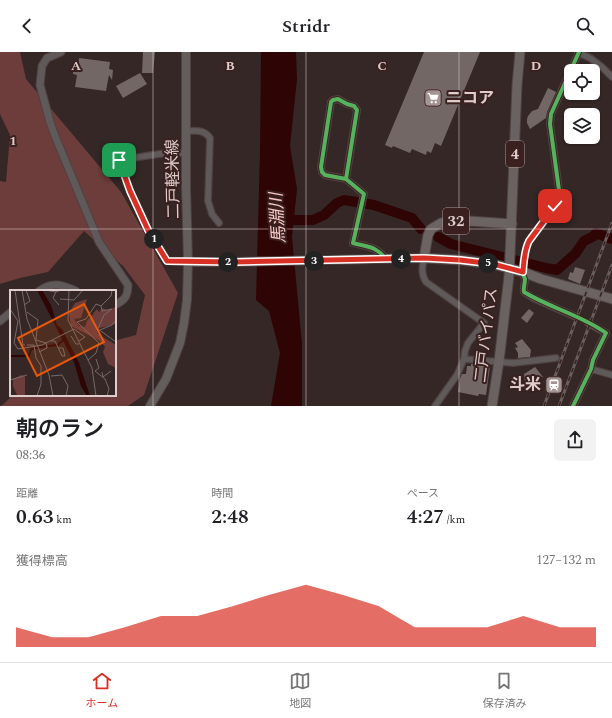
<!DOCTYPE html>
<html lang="ja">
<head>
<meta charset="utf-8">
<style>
	:root { --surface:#fff; --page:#f2f2f2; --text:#202124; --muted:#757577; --line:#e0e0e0; --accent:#d93025 }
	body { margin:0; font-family:Spectral,"Noto Sans JP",serif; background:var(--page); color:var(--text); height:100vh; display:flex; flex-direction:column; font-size:15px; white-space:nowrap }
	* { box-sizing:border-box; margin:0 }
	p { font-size:13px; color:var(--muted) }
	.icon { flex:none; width:22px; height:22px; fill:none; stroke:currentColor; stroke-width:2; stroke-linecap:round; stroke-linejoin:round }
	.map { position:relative; height:354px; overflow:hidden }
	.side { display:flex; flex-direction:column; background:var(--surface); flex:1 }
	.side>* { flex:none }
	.controls { position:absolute; left:564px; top:12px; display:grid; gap:8px }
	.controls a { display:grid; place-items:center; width:36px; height:36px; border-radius:6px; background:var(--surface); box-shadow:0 1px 3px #0004; font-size:20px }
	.pin { position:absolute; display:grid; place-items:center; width:34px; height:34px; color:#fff; margin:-17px; border-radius:8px; box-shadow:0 2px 6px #0006 }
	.km { position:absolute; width:20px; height:20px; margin:-10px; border-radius:50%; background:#222; color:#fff; font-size:11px; line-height:20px; text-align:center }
	.round { display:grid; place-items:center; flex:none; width:42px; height:42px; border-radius:6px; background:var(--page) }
	.head { display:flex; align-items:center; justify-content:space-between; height:68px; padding:0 16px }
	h1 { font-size:22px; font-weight:600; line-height:30px }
	.metrics { display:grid; grid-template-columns:repeat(3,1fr); gap:6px; height:68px; padding:4px 16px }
	.metrics div { display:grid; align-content:center }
	.metrics b { font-size:20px; font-weight:600 }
	.metrics small { font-size:11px; font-weight:400 }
	.metrics p { font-size:11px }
	.chart { height:112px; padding:8px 16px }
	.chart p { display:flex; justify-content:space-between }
	.chart svg { width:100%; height:72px; margin-top:4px; fill:var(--accent); opacity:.7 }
	header { display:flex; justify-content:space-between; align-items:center; height:52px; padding:0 16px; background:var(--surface); font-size:18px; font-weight:600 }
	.dock { display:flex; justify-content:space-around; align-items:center; height:56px; border-top:1px solid var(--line); background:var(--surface); font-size:11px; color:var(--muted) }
	.dock a { display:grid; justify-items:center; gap:2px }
	.dock .active { color:var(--accent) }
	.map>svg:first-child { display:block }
</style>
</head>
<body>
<header><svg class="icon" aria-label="back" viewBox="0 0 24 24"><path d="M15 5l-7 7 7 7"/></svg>Stridr<svg class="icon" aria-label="search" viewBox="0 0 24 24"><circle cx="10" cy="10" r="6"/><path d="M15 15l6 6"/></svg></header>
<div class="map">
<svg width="612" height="354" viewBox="0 0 612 354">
	<rect width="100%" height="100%" fill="#342726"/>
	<!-- green -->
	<path fill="#6c3d3b" d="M0,0H20L26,27L121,140L178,241L144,343L128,354H1L6,350L12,343H115V287L117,288L136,283L145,243L123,214L84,179L48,220L20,226L0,232V129L6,130L10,83L0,62Z"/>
	<!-- water -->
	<path fill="#2f0405" d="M261,0H296L297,27L290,94L297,137L292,185L302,292V354H271L280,301L269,259L256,248L260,99Z"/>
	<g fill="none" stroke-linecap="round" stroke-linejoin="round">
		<!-- river -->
		<path stroke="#2f0405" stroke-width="10" d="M281,168H313L324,163L337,151L344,148L374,153L412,166L421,177
			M438,185L451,192L546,216L557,218L575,202L584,189L594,184L596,181L612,187"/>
	</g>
	<!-- building -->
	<path fill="#736766" d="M143,0H155L153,21H142Z
		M424,0H480L441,94L435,91L431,101L427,99L426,103L412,97L410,101L393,94L392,96L385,93Z
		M79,6L110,10L109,17L113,18L112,28L109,23L106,39L75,35L77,23L73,22V17L78,18Z
		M140,21L147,32L123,46L116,34Z
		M548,36L556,40L547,60L546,66L530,77L527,71V67L528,64L532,59L538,57Z
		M575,215L585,218L580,232L568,227L570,220L573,221Z
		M529,257L534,261L527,271L521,266Z
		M522,287L531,298L530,305L518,306V301L515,296L518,295L515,291Z
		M471,312L490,314L486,343L479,342L478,344L458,340L460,326L462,322H466L467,314H471Z
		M535,315L543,325L532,327V329L525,330L524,322Z"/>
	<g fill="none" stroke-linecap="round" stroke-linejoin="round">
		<!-- minor-tunnel -->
		<path stroke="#4e403f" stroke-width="5.5" stroke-dasharray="5.5 3" stroke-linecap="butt" d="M574,264L588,271"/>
		<defs>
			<path id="minor" d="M579,1L590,6L602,15L612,25
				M186,79C196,79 204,77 210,86L208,149L212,162L219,171
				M186,101H166L119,108L130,139L148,178L167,209L188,210
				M346,127L325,123L322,120L321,115L331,50L333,48L338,47L347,52L354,54L357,58L346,127L364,142L353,191C368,195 376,194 386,207
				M424,206C422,215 421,222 426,230L484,271L468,291L465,299L464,307L457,323L435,354
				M574,264L533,246L524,240C523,236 525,232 525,227C524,225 523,223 523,221C522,212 525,197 529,189L555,154L557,147L559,138L550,72L551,62L579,0
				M464,307L513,311L556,306
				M591,317L612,323
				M573,354L591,317L593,308L606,281L588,271"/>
			<path id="tertiary" d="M61,0L47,6L42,14L40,33L50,70L55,84L99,190L128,233C128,244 125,248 115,253
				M39,239C52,229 63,233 76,239
				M0,269L11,260"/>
			<path id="secondary" d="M188,210H235L424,206
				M150,354L166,327L180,291L184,271L187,248L188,210L186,134V0"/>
			<path id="primary" d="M512,172L469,169L450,170L441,171L431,177L428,183L424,206L460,208L493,212L523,220L541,227L612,247"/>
			<path id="trunk" d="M510,203L517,33L520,0
				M492,354L499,309L509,224"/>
		</defs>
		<!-- minor casing -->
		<use href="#minor" stroke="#4f4241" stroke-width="8"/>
		<!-- tertiary casing -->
		<use href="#tertiary" stroke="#4f4241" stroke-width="9"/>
		<!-- secondary casing -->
		<use href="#secondary" stroke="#4f4241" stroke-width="10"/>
		<!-- primary casing -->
		<use href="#primary" stroke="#4f4241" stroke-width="11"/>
		<!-- trunk casing -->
		<use href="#trunk" stroke="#4f4241" stroke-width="11"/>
		<!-- minor -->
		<use href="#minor" stroke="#605959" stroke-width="5.5"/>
		<!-- tertiary -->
		<use href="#tertiary" stroke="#605959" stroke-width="7"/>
		<!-- secondary -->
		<use href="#secondary" stroke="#635d5c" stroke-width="8"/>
		<!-- primary -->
		<use href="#primary" stroke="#6b6463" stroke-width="9"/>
		<!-- trunk -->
		<use href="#trunk" stroke="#6a6261" stroke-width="9"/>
		<defs>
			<path id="rail" d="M544,354L612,171
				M559,354L612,213"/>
		</defs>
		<!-- rail casing -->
		<use href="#rail" stroke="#675e5d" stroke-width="3"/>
		<!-- rail -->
		<use href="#rail" stroke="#3a2120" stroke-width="1.5" stroke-dasharray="4.5" stroke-linecap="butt"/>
		<defs>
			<path id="trunk-bridge" d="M509,224L510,203"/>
		</defs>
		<!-- trunk-bridge casing -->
		<use href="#trunk-bridge" stroke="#4f4241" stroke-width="11" stroke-linecap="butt"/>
		<!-- trunk-bridge -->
		<use href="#trunk-bridge" stroke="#6a6261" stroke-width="9"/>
		<defs>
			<path id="cycleway" d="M346,127L325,123L322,120L321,115L331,50L333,48L338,47L347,52L354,54L357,58L346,127L364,142L353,191C368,195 376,194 386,207
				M573,354L591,317L593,308L606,281C581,263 550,256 524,240C523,236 525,232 525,227C524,225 523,223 523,221C522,212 525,197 529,189L555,154L557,147L559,138L550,72L551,62L579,0"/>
		</defs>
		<!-- cycleway casing -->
		<use href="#cycleway" stroke="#3a2120" stroke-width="6"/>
		<!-- cycleway -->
		<use href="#cycleway" stroke="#56b35d" stroke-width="4"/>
	</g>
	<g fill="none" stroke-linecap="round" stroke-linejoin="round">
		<defs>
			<path id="route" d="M119,108L130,139L148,178L167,209L235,210L424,206L460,208L493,212L523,220C524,209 524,199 529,189L555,154"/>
		</defs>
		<!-- route casing -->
		<use href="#route" stroke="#fff" stroke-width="8"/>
		<!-- route -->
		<use href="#route" stroke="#d93025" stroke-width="5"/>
	</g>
	<!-- grid -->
	<path fill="none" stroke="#dfcdcc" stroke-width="1" stroke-opacity="0.55" d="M153,0V354M306,0V354M459,0V354M0,177H612"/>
	<!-- icons -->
	<defs>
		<symbol id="supermarket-square" viewBox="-11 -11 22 22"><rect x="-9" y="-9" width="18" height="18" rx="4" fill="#a39392" stroke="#3a2120"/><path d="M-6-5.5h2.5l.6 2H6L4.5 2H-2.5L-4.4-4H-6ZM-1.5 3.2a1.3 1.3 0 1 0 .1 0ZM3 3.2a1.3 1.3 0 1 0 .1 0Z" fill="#fff"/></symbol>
		<symbol id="station-square" viewBox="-11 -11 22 22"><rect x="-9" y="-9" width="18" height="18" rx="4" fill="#a39392" stroke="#3a2120"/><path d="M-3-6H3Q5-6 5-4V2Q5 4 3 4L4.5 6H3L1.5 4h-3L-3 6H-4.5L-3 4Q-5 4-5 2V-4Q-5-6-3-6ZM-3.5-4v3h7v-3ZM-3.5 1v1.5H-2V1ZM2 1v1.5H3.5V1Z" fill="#fff"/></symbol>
	</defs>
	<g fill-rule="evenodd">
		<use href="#supermarket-square" x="423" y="36" width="20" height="20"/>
		<use href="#station-square" x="544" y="323" width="20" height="20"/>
	</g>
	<g text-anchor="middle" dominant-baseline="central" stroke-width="4" stroke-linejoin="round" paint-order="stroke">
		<!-- shield labels -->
		<g fill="#3a2120" stroke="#ae9998" stroke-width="1">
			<rect x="506" y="89" width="18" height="26" rx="3"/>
			<rect x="443" y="156" width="26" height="26" rx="3"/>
		</g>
		<g font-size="15" font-weight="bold" fill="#dfcdcc">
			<text x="515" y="102">4</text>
			<text x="456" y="169">32</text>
		</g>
		<!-- poi labels -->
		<g font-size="16" font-weight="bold" fill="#dfcdcc" stroke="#3a2120" text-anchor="start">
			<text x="446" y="46">ニコア</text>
			<text x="541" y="333" text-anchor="end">斗米</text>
		</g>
		<!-- street labels -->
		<g font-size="16" fill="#dfcdcc" stroke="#3a2120">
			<text transform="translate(173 127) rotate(-91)">二戸軽米線</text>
			<text transform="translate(486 283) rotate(-83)">二戸バイパス</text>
		</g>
		<!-- water labels -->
		<g font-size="17" font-style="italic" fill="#fbcbc8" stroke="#3a2120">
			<text transform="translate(278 166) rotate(-94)">馬淵川</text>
		</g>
	</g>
	<!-- overview -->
	<g transform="translate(10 238)">
		<rect width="106" height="106" fill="#342726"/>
		<path d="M77,9L71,28L64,29L69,36L75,37L77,31L87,19L89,22L93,18L97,20L106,17V34L86,39L88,44L106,55V78L98,74L93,62L95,57L90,51L61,36L59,23L65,13ZM11,85L15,86V106L7,105L3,96V89Z" fill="#6c3d3b"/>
		<path d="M27,0H32L41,15L47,35L52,39L69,73L80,106H77L71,96L64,72Z" fill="#2f0405"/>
		<path fill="none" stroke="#2f0405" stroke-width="2" d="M38,56L48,55L54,49M0,66H19L21,59L36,56"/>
		<path fill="none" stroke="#786968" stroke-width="1" d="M5,0L13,55H15M12,0L17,29L39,85L43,106M35,0L46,2L51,0M59,0L58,30L82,78L86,106M46,2L43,8L49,15M50,9L64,10L73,0M14,15L20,11L16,0M91,16L92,21L102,19L94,25L88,39L106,52M91,16L101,6L102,0M0,19L8,31L4,53L8,59L32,55L62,40M17,22L28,30L26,50L36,53M62,40L64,39L75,47L69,51M90,40L102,35L106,30M61,46L66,54H69M41,51H45L52,66H55L53,58H49M17,55H24L26,68L31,76V94L27,106M29,62L37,58L36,53M78,70L86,63L89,53L67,32L76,29L86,14L91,16M85,81L95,89L99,99L97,106M85,81L89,78L86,69M92,82L93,87L101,81M41,86L52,85L58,96L56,106M0,90L17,85"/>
		<path fill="#e8590c" fill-opacity="0.15" stroke="#e8590c" stroke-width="2" d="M74,14L94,52L27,86L8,48Z"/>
		<rect width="106" height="106" fill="none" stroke="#dfcdcc" stroke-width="2"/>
	</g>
	<g font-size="13" text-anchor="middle" font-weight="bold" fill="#dfcdcc" stroke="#3a2120" stroke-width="4" stroke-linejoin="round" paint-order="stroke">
		<text x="76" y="18">A</text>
		<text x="230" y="18">B</text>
		<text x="382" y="18">C</text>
		<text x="536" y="18">D</text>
		<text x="13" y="93">1</text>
	</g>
</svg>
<div class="controls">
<a><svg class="icon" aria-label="locate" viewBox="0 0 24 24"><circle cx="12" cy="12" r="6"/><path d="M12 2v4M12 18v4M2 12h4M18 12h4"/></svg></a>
<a><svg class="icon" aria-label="layers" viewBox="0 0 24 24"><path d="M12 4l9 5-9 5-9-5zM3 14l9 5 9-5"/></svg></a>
</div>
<div class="pin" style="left:119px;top:108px;background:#1e9e55"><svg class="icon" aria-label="arrive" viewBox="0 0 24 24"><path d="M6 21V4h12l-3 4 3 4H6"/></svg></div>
<div class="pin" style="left:555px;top:154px;background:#d93025"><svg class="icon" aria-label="check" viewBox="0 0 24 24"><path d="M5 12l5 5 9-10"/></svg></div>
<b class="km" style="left:154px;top:187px">1</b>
<b class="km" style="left:228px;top:210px">2</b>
<b class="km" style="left:314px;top:209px">3</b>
<b class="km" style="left:401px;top:207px">4</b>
<b class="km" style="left:488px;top:211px">5</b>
</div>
<section class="side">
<div class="head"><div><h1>朝のラン</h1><p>08:36</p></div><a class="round"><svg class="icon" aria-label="share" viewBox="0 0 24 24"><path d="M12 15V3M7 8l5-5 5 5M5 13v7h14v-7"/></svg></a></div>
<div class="metrics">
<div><p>距離</p><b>0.63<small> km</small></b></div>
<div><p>時間</p><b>2:48</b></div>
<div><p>ペース</p><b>4:27<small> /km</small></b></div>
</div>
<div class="chart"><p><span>獲得標高</span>127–132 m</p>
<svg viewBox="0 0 160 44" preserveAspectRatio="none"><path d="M0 44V32L10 38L20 38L30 32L40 25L50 25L60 19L70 12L80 6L90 12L100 19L110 32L120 32L130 32L140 25L150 32L160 32V44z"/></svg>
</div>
</section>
<nav class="dock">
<a class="active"><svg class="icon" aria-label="home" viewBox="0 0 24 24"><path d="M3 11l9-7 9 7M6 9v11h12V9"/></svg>ホーム</a>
<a><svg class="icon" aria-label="map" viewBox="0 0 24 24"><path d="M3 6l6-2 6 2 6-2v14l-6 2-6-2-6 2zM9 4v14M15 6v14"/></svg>地図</a>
<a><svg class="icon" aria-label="saved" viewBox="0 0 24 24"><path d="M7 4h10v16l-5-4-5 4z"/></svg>保存済み</a>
</nav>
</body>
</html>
